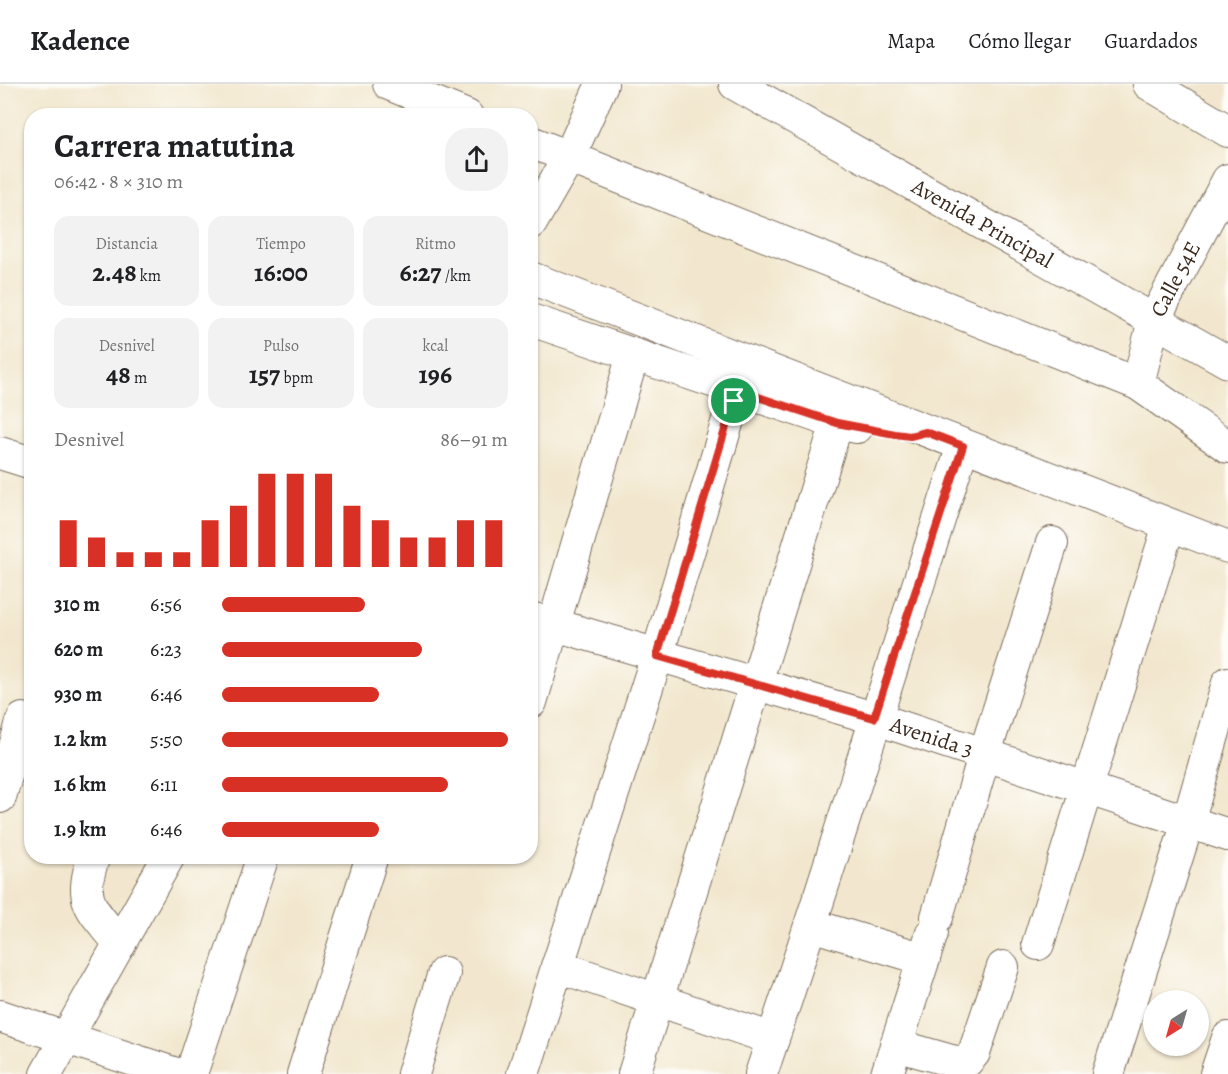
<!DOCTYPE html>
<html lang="es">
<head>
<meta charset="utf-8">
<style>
	:root { --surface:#fff; --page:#f2f2f2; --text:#202124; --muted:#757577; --line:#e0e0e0; --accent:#d93025 }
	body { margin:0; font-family:Alegreya,serif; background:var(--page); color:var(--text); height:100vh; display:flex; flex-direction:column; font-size:22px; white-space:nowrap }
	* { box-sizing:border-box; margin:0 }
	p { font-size:20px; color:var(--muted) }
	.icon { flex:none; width:33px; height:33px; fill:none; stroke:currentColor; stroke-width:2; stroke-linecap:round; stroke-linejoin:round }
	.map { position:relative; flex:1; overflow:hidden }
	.details { position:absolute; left:24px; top:24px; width:514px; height:756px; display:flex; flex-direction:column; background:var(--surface); border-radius:24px; box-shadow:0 2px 4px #0004 }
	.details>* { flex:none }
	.needle { width:39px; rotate:217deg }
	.controls { position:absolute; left:1143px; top:906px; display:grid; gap:12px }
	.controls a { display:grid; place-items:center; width:66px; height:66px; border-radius:50%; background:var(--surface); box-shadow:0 2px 4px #0004; font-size:30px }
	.pin { position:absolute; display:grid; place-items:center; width:51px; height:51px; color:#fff; margin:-26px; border:3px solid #fff; border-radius:50%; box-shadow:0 2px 6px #0007 }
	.round { display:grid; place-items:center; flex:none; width:63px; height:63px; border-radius:24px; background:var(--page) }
	.summary { display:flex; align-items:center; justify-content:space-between; height:102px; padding:0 30px }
	h1 { font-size:33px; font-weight:700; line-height:45px }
	.figures { display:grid; grid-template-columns:repeat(3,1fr); gap:9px; height:102px; padding:6px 30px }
	.figures div { display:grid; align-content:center; border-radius:15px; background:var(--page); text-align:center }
	.figures b { font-size:26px; font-weight:700 }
	.figures small { font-size:16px; font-weight:400 }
	.figures p { font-size:16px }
	.chart { height:168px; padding:12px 30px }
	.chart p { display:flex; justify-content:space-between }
	.chart svg { width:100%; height:108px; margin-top:6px; stroke:var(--accent); stroke-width:6 }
	ul { padding:0 30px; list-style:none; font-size:20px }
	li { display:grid; grid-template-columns:96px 72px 1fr; align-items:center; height:45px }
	li i { height:15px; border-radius:8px; background:var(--accent) }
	header { display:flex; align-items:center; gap:36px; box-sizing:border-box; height:84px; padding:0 30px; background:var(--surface); border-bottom:2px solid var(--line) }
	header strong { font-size:28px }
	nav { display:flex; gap:33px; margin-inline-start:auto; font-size:21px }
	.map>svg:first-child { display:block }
</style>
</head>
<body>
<header>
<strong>Kadence</strong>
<nav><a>Mapa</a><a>Cómo llegar</a><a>Guardados</a></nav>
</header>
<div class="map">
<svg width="1228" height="990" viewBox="0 0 1228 990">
	<rect width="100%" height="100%" fill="#fdfcf7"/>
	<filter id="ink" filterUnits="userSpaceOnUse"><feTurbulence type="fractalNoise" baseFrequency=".0167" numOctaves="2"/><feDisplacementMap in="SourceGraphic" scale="12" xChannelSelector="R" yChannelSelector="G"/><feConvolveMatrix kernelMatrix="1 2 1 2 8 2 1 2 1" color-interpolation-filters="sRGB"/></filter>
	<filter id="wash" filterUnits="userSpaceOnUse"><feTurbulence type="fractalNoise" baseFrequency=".008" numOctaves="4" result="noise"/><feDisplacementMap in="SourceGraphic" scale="24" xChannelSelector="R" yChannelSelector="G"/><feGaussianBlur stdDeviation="1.35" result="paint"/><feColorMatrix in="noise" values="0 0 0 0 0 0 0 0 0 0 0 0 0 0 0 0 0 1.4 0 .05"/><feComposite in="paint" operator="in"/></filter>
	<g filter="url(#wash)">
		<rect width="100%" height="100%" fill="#f2e7ce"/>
	</g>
	<g filter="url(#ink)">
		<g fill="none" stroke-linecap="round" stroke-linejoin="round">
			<defs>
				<g id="minor">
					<path d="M389,0L467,32"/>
					<path id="s1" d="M735,0L1228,278"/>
					<path d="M1149,0L1228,47"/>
					<path d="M531,58L1138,300L1228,363"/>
					<path d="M531,139L569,73L602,0"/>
					<path d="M531,194L1228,463"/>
					<path d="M531,236L837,339L857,343"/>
					<path id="s2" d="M1138,300L1154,236L1228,96"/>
					<path d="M0,369L32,379"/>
					<path id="s3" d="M531,534L874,634L1228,751"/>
					<path d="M531,618L633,271"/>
					<path d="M0,713L23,635"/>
					<path d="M94,772C77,819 92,824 120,860"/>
					<path d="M937,833L984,672L1052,459"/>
					<path d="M811,841L924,875"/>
					<path d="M1038,860L1169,441"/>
					<path d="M557,882L773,955"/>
					<path d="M0,932L176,990"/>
					<path d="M896,961L955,978L967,977L974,969L1003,883"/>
					<path d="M46,990L169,772"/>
					<path d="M191,990L263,772"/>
					<path d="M303,990L372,772"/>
					<path d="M413,990L444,889"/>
					<path d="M523,990L657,572L737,306"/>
					<path d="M634,990L837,339"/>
					<path d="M761,990C832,782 894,571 963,362"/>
					<path d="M887,990L932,849"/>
					<path d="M1108,990L1188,738L1228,599"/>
					<path d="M1216,990L1228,954"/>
				</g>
			</defs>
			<!-- minor casing -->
			<use href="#minor" stroke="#7b6c5c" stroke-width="34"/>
			<!-- minor -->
			<use href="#minor" stroke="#fff" stroke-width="32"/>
		</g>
	</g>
	<g fill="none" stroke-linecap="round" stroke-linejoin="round" filter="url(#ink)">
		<defs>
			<path id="route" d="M737,306L837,339L895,350L910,352L926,348L963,362L874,634L657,572Z"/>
		</defs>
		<!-- route casing -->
		<use href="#route" stroke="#fff" stroke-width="12"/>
		<!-- route -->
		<use href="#route" stroke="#d93025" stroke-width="8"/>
	</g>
	<g text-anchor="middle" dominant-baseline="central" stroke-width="6" stroke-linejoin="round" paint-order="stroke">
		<!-- street labels -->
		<g font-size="22" fill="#3b2a1e" stroke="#fdfcf7">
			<text stroke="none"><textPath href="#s1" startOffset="284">Avenida Principal</textPath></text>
			<text stroke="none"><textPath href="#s2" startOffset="112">Calle 54E</textPath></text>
			<text stroke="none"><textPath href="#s3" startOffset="418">Avenida 3</textPath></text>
		</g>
	</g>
</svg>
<div class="controls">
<a><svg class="needle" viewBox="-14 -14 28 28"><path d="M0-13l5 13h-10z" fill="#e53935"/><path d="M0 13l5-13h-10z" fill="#757577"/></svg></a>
</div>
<div class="pin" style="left:734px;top:317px;background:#1e9e55"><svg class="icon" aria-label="arrive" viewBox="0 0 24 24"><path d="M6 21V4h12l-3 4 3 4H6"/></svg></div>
<section class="details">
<div class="summary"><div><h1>Carrera matutina</h1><p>06:42 · 8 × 310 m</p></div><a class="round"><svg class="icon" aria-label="share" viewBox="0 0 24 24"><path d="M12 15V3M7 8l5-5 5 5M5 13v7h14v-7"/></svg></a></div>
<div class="figures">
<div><p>Distancia</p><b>2.48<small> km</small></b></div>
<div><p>Tiempo</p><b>16:00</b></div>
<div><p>Ritmo</p><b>6:27<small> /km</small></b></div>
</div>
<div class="figures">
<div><p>Desnivel</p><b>48<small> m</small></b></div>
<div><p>Pulso</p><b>157<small> bpm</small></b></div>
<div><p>kcal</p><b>196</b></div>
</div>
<div class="chart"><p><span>Desnivel</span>86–91 m</p>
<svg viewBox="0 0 160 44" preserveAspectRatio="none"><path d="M5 44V25M15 44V32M25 44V38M35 44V38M45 44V38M55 44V25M65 44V19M75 44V6M85 44V6M95 44V6M105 44V19M115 44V25M125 44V32M135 44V32M145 44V25M155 44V25"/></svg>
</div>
<ul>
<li><b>310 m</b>6:56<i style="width:50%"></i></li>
<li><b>620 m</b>6:23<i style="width:70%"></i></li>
<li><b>930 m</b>6:46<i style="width:55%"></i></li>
<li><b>1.2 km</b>5:50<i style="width:100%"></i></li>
<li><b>1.6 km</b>6:11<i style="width:79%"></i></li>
<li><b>1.9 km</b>6:46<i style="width:55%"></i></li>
</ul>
</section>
</div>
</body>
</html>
